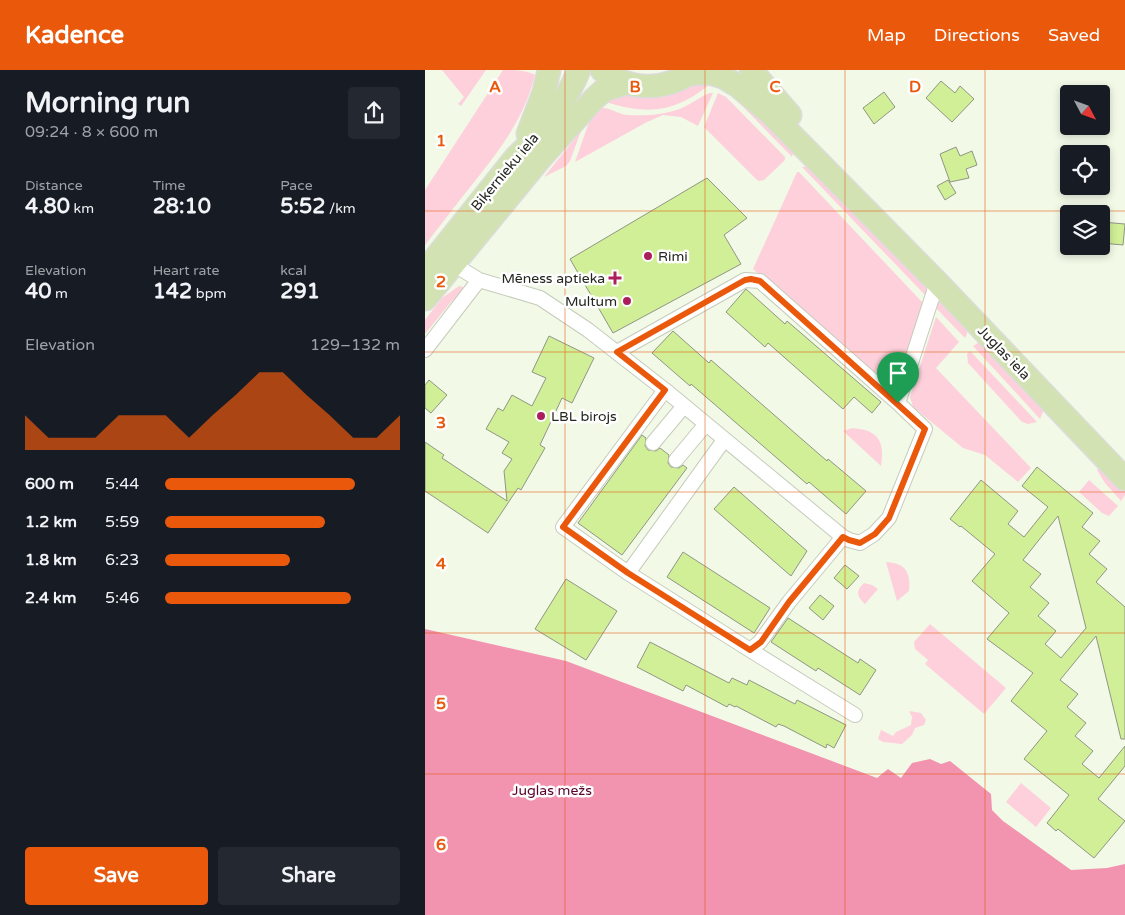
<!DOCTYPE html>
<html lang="en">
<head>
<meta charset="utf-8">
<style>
	:root { --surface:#171b24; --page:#242831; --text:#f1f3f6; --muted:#9ea1a6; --accent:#ea580c }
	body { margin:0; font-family:"Varela Round",sans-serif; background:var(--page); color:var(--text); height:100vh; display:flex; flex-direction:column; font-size:19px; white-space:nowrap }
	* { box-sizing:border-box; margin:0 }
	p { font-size:16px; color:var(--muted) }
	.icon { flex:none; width:28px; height:28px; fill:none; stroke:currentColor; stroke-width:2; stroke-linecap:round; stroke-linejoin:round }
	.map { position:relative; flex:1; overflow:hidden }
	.side { display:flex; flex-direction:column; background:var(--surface); width:425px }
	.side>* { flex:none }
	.needle { width:32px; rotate:131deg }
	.tools { position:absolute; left:635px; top:15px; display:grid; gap:10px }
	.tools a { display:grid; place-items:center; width:50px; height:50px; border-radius:5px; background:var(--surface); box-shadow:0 2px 8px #0003; font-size:25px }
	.pin { position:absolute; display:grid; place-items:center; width:42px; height:42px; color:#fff; margin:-51px -21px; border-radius:50% 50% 50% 0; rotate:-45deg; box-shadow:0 0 5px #0007 }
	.pin .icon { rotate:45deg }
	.round { display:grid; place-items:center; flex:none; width:52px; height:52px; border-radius:5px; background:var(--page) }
	.head { display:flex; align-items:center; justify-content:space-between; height:85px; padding:0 25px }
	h1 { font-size:28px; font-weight:800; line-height:38px }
	.stats { display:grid; grid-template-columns:repeat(3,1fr); gap:8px; height:85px; padding:5px 25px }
	.stats div { display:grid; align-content:center }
	.stats b { font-size:21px; font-weight:800 }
	.stats small { font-size:14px; font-weight:400 }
	.stats p { font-size:14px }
	.chart { height:140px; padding:10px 25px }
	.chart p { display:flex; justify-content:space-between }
	.chart svg { width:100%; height:90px; margin-top:5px; fill:var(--accent); opacity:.7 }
	.cta { display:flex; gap:10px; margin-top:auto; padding:10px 25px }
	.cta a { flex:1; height:58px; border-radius:5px; background:var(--accent); color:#fff; font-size:20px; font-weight:800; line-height:58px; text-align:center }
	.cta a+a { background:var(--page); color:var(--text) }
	ul { padding:0 25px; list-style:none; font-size:16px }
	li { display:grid; grid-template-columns:80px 60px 1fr; align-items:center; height:38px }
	li i { height:12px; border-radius:6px; background:var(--accent) }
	header { display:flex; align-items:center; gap:30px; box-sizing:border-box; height:70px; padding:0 25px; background:var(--accent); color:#fff }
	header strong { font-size:24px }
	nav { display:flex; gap:28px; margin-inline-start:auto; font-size:18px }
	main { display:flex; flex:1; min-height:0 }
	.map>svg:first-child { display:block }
</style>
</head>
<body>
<header>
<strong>Kadence</strong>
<nav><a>Map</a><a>Directions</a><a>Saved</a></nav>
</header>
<main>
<section class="side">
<div class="head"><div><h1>Morning run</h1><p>09:24 · 8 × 600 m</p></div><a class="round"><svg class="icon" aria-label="share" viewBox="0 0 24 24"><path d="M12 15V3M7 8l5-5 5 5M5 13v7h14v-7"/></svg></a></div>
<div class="stats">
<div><p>Distance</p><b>4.80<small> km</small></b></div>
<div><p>Time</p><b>28:10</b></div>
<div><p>Pace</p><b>5:52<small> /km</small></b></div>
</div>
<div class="stats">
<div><p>Elevation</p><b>40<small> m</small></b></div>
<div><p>Heart rate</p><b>142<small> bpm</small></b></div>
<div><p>kcal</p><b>291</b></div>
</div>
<div class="chart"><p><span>Elevation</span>129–132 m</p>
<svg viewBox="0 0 160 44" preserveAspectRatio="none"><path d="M0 44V27L10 38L20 38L30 38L40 27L50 27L60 27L70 38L80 27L90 17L100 6L110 6L120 17L130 27L140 38L150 38L160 27V44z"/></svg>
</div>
<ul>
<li><b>600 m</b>5:44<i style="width:81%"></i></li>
<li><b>1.2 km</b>5:59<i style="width:68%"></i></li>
<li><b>1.8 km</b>6:23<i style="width:53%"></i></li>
<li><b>2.4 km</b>5:46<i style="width:79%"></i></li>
</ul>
<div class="cta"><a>Save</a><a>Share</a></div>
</section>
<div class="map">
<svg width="700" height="845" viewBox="0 0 700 845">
	<rect width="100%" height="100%" fill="#f2f9e7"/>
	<!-- green -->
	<path fill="#fed0dc" d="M17,0H61L36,36L33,34L39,27Z
		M78,0C89,0 101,0 110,5C99,48 77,77 50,111C33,132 17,153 0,175V120Z
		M290,10C250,44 223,46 174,30L196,22L212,27H230L251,23L271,13Z
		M298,16L370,77L367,87Z
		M284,23H288L273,56L256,47L238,45L220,53L150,92L164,52L176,38C185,37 193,44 202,45C221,46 239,45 257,38C266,34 275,27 284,23Z
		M293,23L301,27L360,87V90L339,110L334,111L331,109L279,57Z
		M156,61L145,91L141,96L119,107Z
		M385,96L500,212L503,219L501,226L377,97Z
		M372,102H374L498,233L469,319H466L328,199Z
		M34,216L38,217V220L26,232L0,264V250L17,228Z
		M516,230L542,256V264L540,268L509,236Z
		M511,247L534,272L511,298L606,398L593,412L560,385L538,378L488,337L485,327Z
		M556,271L619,339L615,349L548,276Z
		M545,281L612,352L603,354L597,352L543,293L542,284Z
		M427,358C453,360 460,370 456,396L418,361Z
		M674,397L700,420V425L696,431L680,413L672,400Z
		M664,410L693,436L684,446L677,443L654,422Z
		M461,492C481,493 486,503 484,521L472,531Z
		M439,513L447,515L453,519L440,534C432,527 430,521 439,513Z
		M505,554L581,618L559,644L500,594L503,590L490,579L489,572Z
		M484,641L496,643L501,650L499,655L490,658L487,665L477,674L458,672L453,669L456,660L468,666L471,662L486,655L487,647Z
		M596,713L626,738L611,757L581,732Z"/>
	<!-- forest -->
	<path fill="#f293b0" d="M0,559L141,591L452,708L463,699L476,708L487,693L505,689L516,694L525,691L566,724L567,740L578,751L646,800L682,798L700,794V845H0Z"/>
	<!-- building -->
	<path fill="#d1ef96" stroke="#909686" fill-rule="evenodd" d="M516,11L530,23L535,16L549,29L527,52L501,28Z
		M459,22L470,37L449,54L438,38Z
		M531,77L535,86L547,81L552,95L541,99L544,108L525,112L515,84Z
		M282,108L322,148L299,165L316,194L188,263L145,189Z
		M523,110L531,123L520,130L512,116Z
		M677,152L700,154L698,175L676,173Z
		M321,219L360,254L362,251L456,332L447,343L429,327L418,339L343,273L340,277L301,242Z
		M248,261L284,293L286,290L402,391L403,389L441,421L421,444L384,412L382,414L266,314L265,316L227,283Z
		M124,266L169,288L147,333L137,328L115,375L120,378L96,420L93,418L63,463L0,421V372L19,385L17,388L82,431L79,401L87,389L77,383L84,372L61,359L73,338L78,341L87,325L107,336L121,308L107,302Z
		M4,310L22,325L6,343L0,338V315Z
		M217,365L221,368L220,376L223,380L231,381L235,378L244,385L243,393L246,397L254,398L258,395L262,398L197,485L153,453Z
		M612,397L668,443L657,457L675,471L664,484L682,499L671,512L700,537V669H696L671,566L635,610L653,624L642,637L661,653L650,666L668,681L657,694L674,708L700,676V696L673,729L700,751L669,788L633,759L631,761L622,753L644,725L599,689L622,661L586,631L608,603L562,569L584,543L547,511L570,484L536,456L535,457L525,449L556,410L593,441L583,454L599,467L623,437L597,416ZM633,446L661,558L636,588L620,574L631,561L613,546L624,533L605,517L616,504L598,490Z
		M309,417L382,481L366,506L289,439Z
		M258,482L345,538L329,563L242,507Z
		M420,495L434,506L422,519L409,508Z
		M141,509L192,541L161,590L110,559Z
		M395,525L409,536L398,550L384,538Z
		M363,548L433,593L435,589L451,600L435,625L393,598L391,601L346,572Z
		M225,572L304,613L307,608L322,615L324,610L370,634L372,630L421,655L409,678L402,674L401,678L359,656L353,654L351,657L311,636L310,637L304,634L302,637L261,615L258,621L212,597Z"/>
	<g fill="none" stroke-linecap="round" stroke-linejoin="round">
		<defs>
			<path id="street" d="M28,194L54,210L115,228L163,260L240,320L418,467L424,470L435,473L449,464L464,448L500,359L473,333L512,212
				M0,280L54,210
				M192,282L320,210L335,211L473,333
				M240,320L138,457L203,503L325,580L335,572L364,532L418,467
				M228,373L259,336
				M251,390L281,354
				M203,503L299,370
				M325,580L430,645"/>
			<path id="primary" d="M177,0C206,22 241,21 270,0
				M326,0L365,45
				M265,4L284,3L298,7L313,16L346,44L512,212L700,409
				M103,64L119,22L124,0
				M0,201L91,87C115,65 142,31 154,0
				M0,229L114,90L169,29L179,20L202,13"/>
		</defs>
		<!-- street casing -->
		<use href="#street" stroke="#c5ccbb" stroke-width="16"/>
		<!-- primary casing -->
		<use href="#primary" stroke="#dcdcdb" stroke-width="25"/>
		<!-- street -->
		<use href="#street" stroke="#fff" stroke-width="14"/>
		<!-- primary -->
		<use href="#primary" stroke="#d2e2b3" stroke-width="22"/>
	</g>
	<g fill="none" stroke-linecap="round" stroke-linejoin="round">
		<defs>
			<path id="route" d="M326,209L335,211L500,359L464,448L450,464L435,473L424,470L418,467L364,532L336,572L325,580L203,503L138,457L240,320L192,282L320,210Z"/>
		</defs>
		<!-- route casing -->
		<use href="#route" stroke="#fff" stroke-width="10"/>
		<!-- route -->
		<use href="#route" stroke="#ea580c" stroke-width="6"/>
	</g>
	<!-- grid -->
	<path fill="none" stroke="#e8590c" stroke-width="1" stroke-opacity="0.55" d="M140,0V845M280,0V845M420,0V845M560,0V845M0,141H700M0,282H700M0,422H700M0,563H700M0,704H700"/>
	<!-- markers -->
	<g fill="#ac1f5d" stroke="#fff" stroke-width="2">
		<circle cx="223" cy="186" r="5"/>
		<path d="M187.5 200.5h5v5h5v5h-5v5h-5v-5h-5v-5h5z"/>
		<circle cx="202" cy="231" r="5"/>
		<circle cx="116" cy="346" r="5"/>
	</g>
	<g text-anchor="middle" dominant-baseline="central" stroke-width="5" stroke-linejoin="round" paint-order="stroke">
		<!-- street labels -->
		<g font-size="14" fill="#242720" stroke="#fff">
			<text transform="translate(80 102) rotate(-50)">Biķernieku iela</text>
			<text transform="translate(579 283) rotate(46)">Juglas iela</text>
		</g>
		<!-- poi labels -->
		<g font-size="14" fill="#242720" stroke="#fff" text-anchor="start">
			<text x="233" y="186">Rimi</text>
			<text x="180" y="208" text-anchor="end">Mēness aptieka</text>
			<text x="192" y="231" text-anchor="end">Multum</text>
			<text x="126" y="346">LBL birojs</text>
		</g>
		<!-- park labels -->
		<g font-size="14" fill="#5b052d" stroke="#fff">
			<text x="127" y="720">Juglas mežs</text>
		</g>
	</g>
	<g font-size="16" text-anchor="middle" font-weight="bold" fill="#e8590c" stroke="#fff" stroke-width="5" stroke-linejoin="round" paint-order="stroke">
		<text x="70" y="22">A</text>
		<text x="210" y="22">B</text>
		<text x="350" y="22">C</text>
		<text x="490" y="22">D</text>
		<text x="16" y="76">1</text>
		<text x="16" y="217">2</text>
		<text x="16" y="358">3</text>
		<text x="16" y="499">4</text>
		<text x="16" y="639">5</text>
		<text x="16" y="780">6</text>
	</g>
</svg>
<div class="tools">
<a><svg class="needle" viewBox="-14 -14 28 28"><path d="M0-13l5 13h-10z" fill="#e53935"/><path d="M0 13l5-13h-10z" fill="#9ea1a6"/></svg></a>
<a><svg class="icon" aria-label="locate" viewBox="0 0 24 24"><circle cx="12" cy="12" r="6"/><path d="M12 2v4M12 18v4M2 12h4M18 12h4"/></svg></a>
<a><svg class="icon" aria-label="layers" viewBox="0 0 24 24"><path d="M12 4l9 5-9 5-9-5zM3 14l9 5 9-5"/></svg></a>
</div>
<div class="pin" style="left:473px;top:333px;background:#1e9e55"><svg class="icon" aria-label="arrive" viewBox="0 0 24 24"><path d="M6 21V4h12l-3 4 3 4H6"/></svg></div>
</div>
</main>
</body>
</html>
